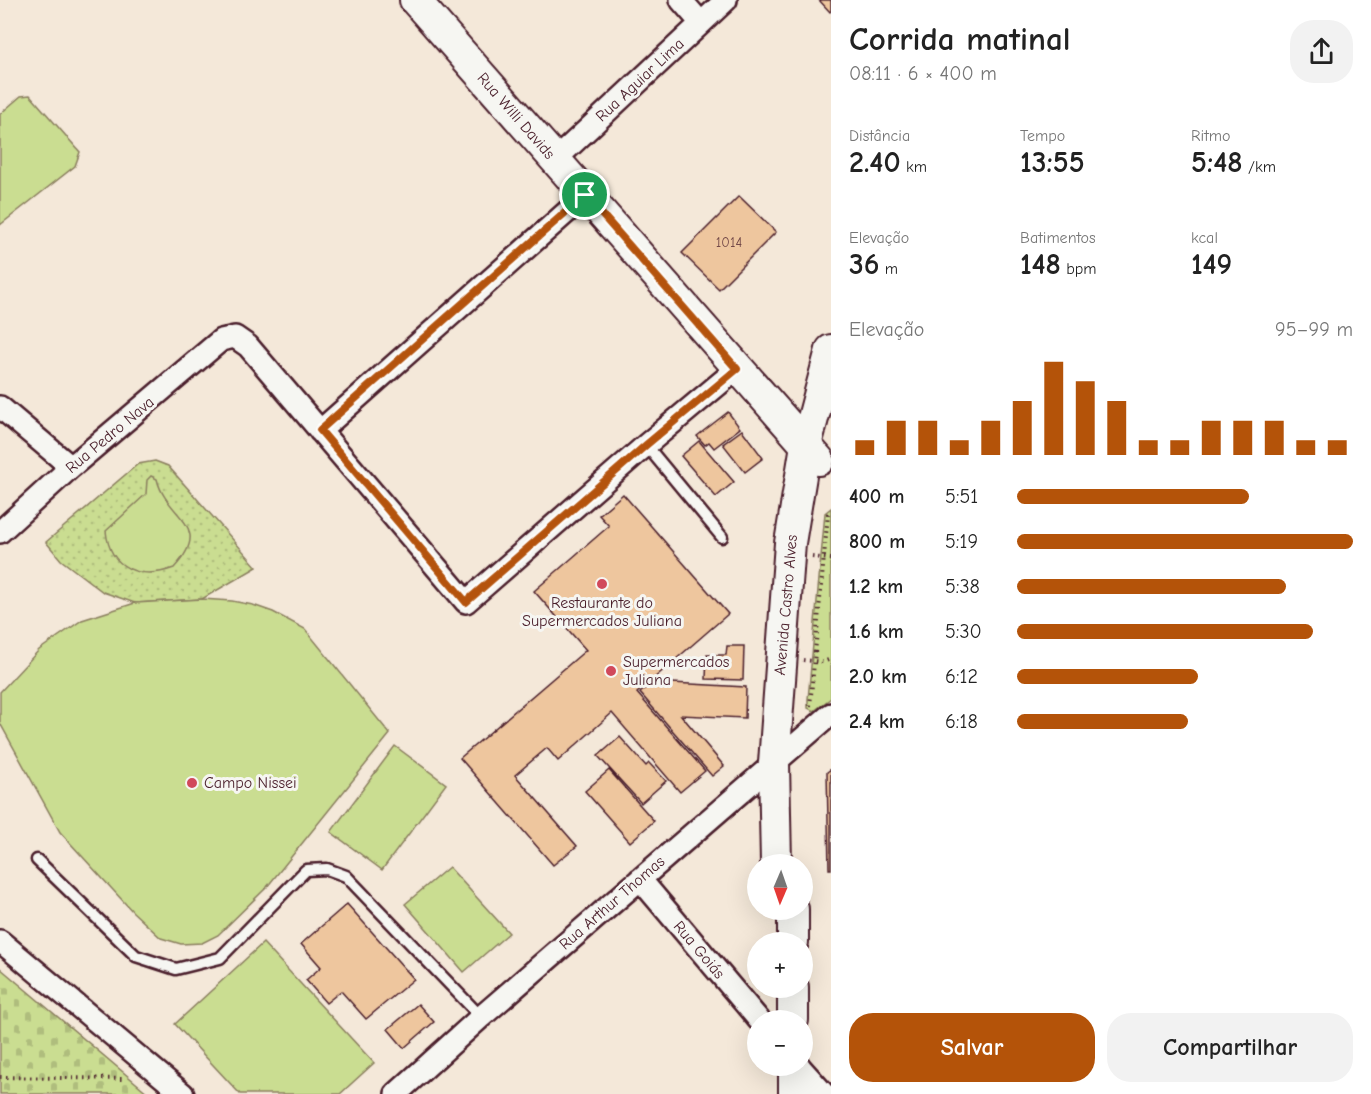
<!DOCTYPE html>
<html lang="pt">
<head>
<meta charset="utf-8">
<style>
	:root { --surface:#fff; --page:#f2f2f2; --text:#222; --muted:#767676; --accent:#b45309 }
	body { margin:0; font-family:"Comic Neue",sans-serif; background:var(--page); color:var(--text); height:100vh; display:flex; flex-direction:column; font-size:22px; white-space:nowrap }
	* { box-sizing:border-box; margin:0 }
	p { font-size:20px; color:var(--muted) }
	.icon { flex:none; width:33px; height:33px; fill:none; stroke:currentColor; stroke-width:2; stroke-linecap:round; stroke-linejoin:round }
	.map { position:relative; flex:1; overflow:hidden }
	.panel { display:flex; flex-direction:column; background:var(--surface); width:540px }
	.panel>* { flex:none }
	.needle { width:39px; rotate:182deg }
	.controls { position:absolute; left:747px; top:854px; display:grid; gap:12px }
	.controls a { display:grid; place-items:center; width:66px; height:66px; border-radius:50%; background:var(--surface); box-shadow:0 6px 24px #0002; font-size:30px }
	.pin { position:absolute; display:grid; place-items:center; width:51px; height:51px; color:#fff; margin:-26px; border:3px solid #fff; border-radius:50%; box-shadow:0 2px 6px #0007 }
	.round { display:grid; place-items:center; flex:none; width:63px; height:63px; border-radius:24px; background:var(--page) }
	.head { display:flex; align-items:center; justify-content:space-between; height:102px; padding:0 18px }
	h1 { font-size:33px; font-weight:800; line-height:45px }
	.stats { display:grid; grid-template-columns:repeat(3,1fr); gap:9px; height:102px; padding:6px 18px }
	.stats div { display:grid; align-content:center }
	.stats b { font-size:30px; font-weight:800 }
	.stats small { font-size:16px; font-weight:400 }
	.stats p { font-size:16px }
	.chart { height:168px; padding:12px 18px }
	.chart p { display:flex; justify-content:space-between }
	.chart svg { width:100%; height:108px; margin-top:6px; stroke:var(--accent); stroke-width:6 }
	.primary-button { display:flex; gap:12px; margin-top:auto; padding:12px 18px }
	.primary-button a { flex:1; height:69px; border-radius:24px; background:var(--accent); color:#fff; font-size:24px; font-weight:800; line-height:69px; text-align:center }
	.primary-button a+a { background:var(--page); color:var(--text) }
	ul { padding:0 18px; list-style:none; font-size:20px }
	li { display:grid; grid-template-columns:96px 72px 1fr; align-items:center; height:45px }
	li i { height:15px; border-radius:8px; background:var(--accent) }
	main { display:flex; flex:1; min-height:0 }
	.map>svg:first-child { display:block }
</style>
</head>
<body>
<main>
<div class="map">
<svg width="831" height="1094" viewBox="0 0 831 1094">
	<defs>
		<pattern id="grass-dots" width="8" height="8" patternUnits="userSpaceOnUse" patternTransform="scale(1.5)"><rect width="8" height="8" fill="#cadd91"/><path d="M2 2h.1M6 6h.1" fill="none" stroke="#afbd7d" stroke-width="1.8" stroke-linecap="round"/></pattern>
		<pattern id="cemetery-stones" width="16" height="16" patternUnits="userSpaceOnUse" patternTransform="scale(1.5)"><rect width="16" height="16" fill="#cadd91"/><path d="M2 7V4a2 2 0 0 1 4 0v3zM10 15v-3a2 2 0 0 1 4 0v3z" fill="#afbd7d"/></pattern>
	</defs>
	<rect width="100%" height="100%" fill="#f4e8d9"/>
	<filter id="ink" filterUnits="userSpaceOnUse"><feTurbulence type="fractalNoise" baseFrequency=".0167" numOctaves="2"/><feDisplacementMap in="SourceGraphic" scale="12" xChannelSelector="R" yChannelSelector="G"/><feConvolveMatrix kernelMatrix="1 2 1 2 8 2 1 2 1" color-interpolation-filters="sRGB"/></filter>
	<g filter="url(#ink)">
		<!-- grass -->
		<path fill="url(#grass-dots)" stroke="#8a7e5e" stroke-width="1.5" d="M155,461L168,466L257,567L202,599L135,603L103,592L61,560L46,542L138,464Z"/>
		<!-- cemetery -->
		<path fill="url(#cemetery-stones)" stroke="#8a7e5e" stroke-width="1.5" d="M0,968L149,1094H0Z"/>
		<!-- green -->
		<path fill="#cadd91" stroke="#8a7e5e" stroke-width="1.5" d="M30,95L80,152L75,166L0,225V114L21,96Z
			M151,476L157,479C166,518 215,524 174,568C141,580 110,570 106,531L146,494L147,480Z
			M831,508V698L814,711L808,708V699L825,513Z
			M202,599L232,601L253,605L273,612L305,629L390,734L267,887L218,935L202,943L181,944L161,938L133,912L60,832L0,723V692L39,650L82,620L135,603Z
			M395,746L446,784L382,870L331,832Z
			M449,867L509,933L464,972L405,904Z
			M263,943L374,1063L340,1094H240L175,1024Z"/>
		<!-- building -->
		<path fill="#eec69e" stroke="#4a1f2b" stroke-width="1.5" d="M819,0H831V11L830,12Z
			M739,196L776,232L719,289L682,253Z
			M728,412L740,428L714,448L709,442L705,445L697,436Z
			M742,430L763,458L745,472L723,444Z
			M699,441L734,482L716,497L681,456Z
			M623,494L728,614L637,693L705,771L680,792L612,713L558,761L547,748L515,775L577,846L553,865L460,758L586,650L534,591L609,526L599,515Z
			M727,646H744L743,680L706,679L707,655H726Z
			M653,682L746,687L745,718L681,715L724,766L712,776L640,693Z
			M620,737L646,766L649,763L666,781L641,803L598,756Z
			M831,769V869H829L827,772Z
			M609,770L654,821L630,842L585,791Z
			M347,904L414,979L366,1019L341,991L326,1003L306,980L321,967L301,944Z
			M418,1004L434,1022L404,1048L388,1029Z"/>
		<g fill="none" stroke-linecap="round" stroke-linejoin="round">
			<defs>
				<path id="lane" d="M646,445L722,537
					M37,860L136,956L176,969L220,958L306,870L327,869L346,876L481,1017"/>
				<path id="street" d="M681,0L701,23
					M555,160L726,0
					M0,407L71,467
					M320,431L586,195
					M0,532L71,467L221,340L235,337L248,346L466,602L646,445L737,369
					M640,879L759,1020
					M0,941L183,1094
					M798,1065L824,1094
					M396,1094L481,1017L831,714"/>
				<path id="secondary" d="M415,0L819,460
					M776,864L774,763L790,543L806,445L831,350
					M793,909V942
					M793,987V1020
					M794,1065V1094"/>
			</defs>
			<!-- lane casing -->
			<use href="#lane" stroke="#4a1f2b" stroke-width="15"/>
			<!-- street casing -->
			<use href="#street" stroke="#4a1f2b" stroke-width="26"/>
			<!-- secondary casing -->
			<use href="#secondary" stroke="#4a1f2b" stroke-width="34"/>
			<!-- path -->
			<path stroke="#4a1f2b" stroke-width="4" stroke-dasharray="1.5 4.5" stroke-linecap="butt" d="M812,557L831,559
				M803,660L823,662L831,659
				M810,706L828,514L831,510
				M0,1077L126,1079"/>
			<!-- lane -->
			<use href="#lane" stroke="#f6f6f2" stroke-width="10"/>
			<!-- street -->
			<use href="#street" stroke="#f6f6f2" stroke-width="21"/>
			<!-- secondary -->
			<use href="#secondary" stroke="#f6f6f2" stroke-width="30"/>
		</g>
	</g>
	<g fill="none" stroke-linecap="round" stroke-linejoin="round" filter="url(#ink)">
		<defs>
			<path id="route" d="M585,195L737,369L646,445L466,602L320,430Z"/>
		</defs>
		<!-- route casing -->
		<use href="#route" stroke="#fff" stroke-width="12"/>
		<!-- route -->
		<use href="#route" stroke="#b45309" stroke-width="8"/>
	</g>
	<!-- markers -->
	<g fill="#d1495b" stroke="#f6f6f2" stroke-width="2">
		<circle cx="602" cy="584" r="6"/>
		<circle cx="611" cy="671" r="6"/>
		<circle cx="192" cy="783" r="6"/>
	</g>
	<g text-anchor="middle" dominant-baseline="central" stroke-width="6" stroke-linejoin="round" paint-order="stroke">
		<!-- number labels -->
		<g font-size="14" fill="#734948">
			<text x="729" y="242">1014</text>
		</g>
		<!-- street labels -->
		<g font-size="16" fill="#4a1f2b" stroke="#f6f6f2">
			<text transform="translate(640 80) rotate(-43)">Rua Aguiar Lima</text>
			<text transform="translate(516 116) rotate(49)">Rua Willi Davids</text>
			<text transform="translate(110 435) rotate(-40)">Rua Pedro Nava</text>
			<text transform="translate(786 605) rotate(-85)">Avenida Castro Alves</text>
			<text transform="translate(612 903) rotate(-41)">Rua Arthur Thomas</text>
			<text transform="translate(699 950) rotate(50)">Rua Goiás</text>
		</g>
		<!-- poi labels -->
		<g font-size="16" fill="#4a1f2b" stroke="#f6f6f2" text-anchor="start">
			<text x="602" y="603" text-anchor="middle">Restaurante do<tspan x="602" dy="18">Supermercados Juliana</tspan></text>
			<text x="623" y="662">Supermercados<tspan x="623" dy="18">Juliana</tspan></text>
			<text x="204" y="783">Campo Nissei</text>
		</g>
	</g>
</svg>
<div class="controls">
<a><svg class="needle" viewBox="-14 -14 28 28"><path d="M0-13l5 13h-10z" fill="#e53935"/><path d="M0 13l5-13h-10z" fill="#767676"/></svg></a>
<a>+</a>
<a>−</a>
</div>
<div class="pin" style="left:585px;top:195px;background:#1e9e55"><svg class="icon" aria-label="arrive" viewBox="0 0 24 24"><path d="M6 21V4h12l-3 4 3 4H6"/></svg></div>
</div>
<section class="panel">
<div class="head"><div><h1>Corrida matinal</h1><p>08:11 · 6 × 400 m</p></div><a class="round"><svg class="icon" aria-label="share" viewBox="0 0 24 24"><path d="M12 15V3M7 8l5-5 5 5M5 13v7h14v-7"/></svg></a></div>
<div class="stats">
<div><p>Distância</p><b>2.40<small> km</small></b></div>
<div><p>Tempo</p><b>13:55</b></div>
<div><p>Ritmo</p><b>5:48<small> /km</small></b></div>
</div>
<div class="stats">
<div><p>Elevação</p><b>36<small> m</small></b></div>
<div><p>Batimentos</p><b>148<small> bpm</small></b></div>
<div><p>kcal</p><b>149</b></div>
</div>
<div class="chart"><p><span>Elevação</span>95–99 m</p>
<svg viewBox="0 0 160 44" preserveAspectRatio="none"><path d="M5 44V38M15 44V30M25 44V30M35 44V38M45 44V30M55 44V22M65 44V6M75 44V14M85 44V22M95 44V38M105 44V38M115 44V30M125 44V30M135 44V30M145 44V38M155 44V38"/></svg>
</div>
<ul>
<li><b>400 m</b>5:51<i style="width:69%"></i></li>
<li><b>800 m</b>5:19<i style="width:100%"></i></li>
<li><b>1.2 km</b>5:38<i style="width:80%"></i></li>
<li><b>1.6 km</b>5:30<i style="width:88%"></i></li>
<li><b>2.0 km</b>6:12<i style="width:54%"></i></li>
<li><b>2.4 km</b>6:18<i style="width:51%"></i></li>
</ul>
<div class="primary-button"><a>Salvar</a><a>Compartilhar</a></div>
</section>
</main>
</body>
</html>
